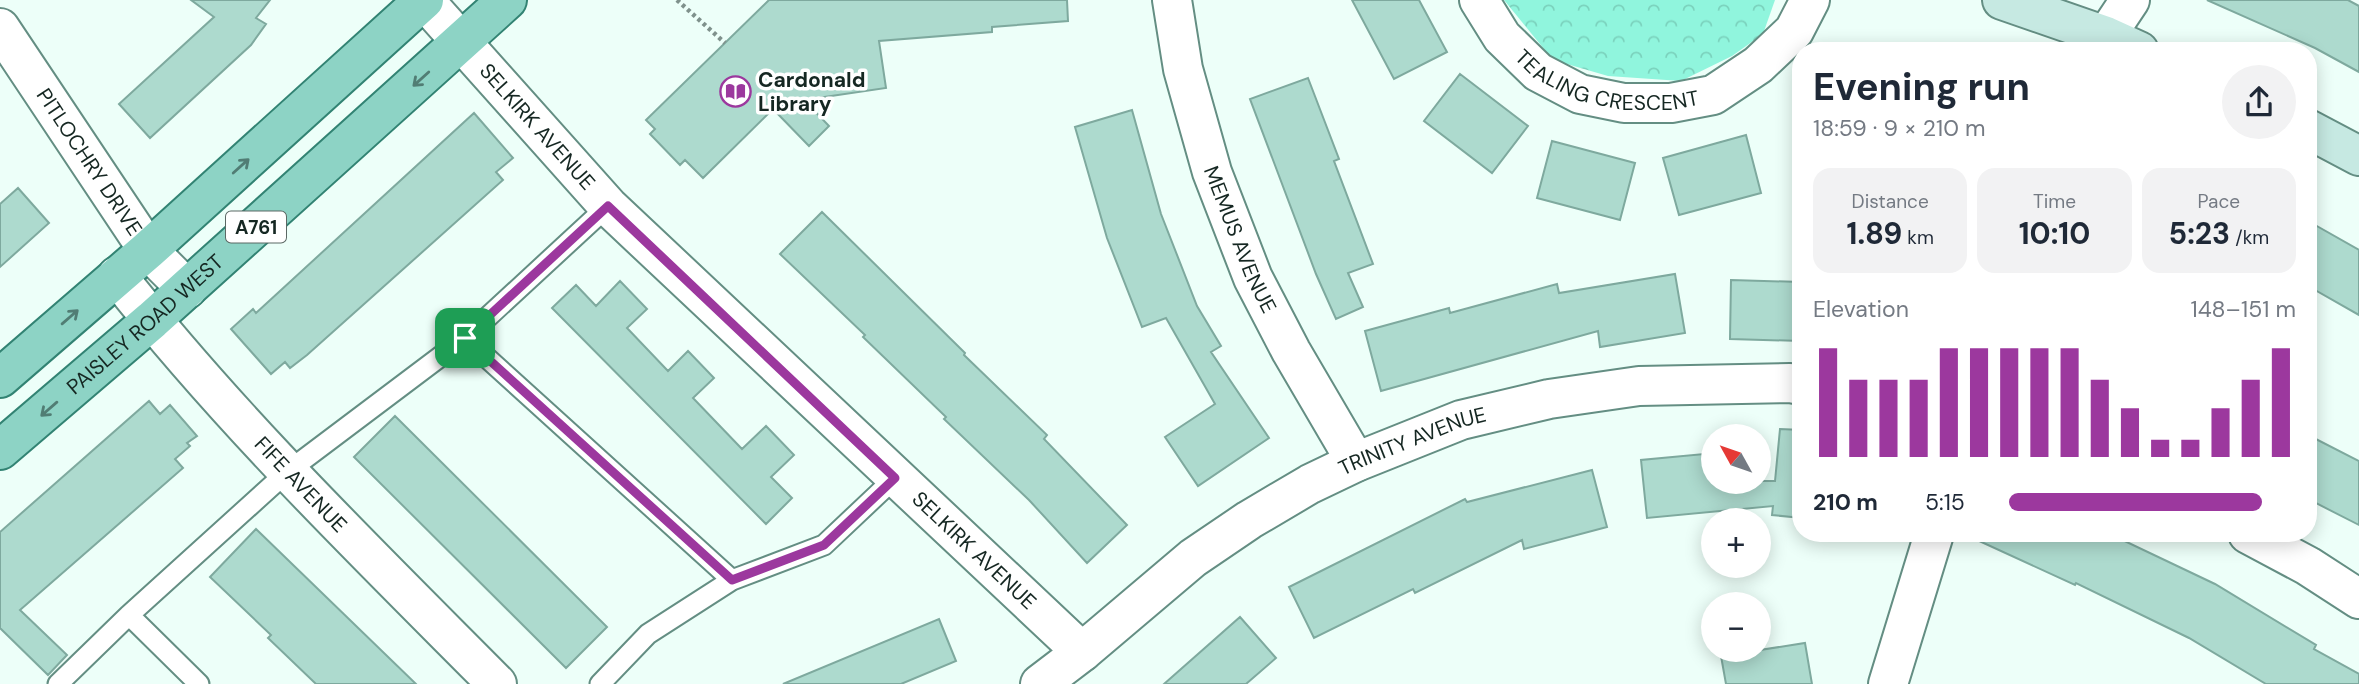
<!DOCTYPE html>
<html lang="en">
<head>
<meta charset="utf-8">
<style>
	:root { --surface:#fff; --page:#f2f2f3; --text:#1f2937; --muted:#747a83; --accent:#9c389e }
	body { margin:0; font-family:"DM Sans",sans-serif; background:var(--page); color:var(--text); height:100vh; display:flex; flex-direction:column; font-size:26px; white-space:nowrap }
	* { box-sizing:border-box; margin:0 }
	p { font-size:23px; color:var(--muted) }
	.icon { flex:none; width:38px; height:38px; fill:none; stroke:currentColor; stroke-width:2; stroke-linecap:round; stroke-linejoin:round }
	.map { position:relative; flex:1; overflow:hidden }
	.details { position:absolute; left:1792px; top:42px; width:525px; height:500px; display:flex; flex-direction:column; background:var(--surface); border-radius:28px; box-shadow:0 4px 18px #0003 }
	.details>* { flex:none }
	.needle { width:46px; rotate:310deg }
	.fabs { position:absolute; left:1701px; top:424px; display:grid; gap:14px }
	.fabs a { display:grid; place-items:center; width:70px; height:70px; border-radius:50%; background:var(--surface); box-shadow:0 4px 18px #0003; font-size:35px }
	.pin { position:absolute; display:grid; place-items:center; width:60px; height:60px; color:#fff; margin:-30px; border-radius:14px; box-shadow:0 4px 10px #0006 }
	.round { display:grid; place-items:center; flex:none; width:74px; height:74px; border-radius:37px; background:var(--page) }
	.head { display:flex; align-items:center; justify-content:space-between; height:119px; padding:0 21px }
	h1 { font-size:38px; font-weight:700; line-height:52px }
	.metrics { display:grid; grid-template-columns:repeat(3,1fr); gap:10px; height:119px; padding:7px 21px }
	.metrics div { display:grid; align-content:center; border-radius:18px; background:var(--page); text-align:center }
	.metrics b { font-size:30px; font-weight:700 }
	.metrics small { font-size:19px; font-weight:400 }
	.metrics p { font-size:19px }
	.chart { height:196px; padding:14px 21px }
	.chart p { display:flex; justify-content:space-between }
	.chart svg { width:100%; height:126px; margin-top:7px; stroke:var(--accent); stroke-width:6 }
	ul { padding:0 21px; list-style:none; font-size:23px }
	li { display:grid; grid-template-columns:112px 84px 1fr; align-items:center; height:52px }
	li i { height:18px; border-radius:9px; background:var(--accent) }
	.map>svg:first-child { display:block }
</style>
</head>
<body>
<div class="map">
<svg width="2359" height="684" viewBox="0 0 2359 684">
	<defs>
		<pattern id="forest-crowns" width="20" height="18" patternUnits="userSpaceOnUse" patternTransform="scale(1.75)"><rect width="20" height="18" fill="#90f5dd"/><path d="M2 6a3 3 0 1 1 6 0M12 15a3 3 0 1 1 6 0" fill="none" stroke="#7bd2bd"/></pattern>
	</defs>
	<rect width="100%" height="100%" fill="#edfff9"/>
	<!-- forest -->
	<path fill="url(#forest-crowns)" d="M1504,0H1775L1763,34L1732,56L1681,81L1608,76L1553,60Z"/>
	<!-- building -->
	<path fill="#addace" stroke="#7ea99e" stroke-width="2" d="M191,0H270L256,18L266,24L251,45L150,138L119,104L214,17Z
		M769,0H1067L1068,21L992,27V32L879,41L886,88L804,100L829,126L809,146L773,109L703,178L685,160L680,165L650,134L655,129L646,120Z
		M1352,0H1419L1447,52L1394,79Z
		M2207,0H2348L2359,6V72L2315,48Z
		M1460,74L1528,126L1492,173L1424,121Z
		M1308,78L1339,159L1334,161L1373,264L1348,273L1363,307L1336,319L1316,274L1250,99Z
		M1132,110L1161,214L1197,306L1221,346L1211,352L1269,438L1198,486L1165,437L1215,404L1166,318L1142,327L1107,238L1075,127Z
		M474,113L513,158L496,172L503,180L307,355L290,368L285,362L271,374L231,329L253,309L256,313Z
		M1746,135L1761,193L1679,215L1663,158Z
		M1552,141L1635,163L1620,220L1537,198Z
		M18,188L49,223L0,267V204Z
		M822,212L965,353L964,355L1047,435L1044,439L1127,525L1087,563L1029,500L944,419L946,417L863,337L865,335L780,254Z
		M2308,221L2359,250V315L2308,286Z
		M1675,274L1685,333L1600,347L1598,331L1381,391L1365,331L1449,308L1450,313L1557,284L1559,293Z
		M1731,280L1801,282V341L1730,339Z
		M620,281L647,309L627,328L668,371L688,351L714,378L693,398L742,449L766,426L794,455L771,477L792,498L766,524L552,308L576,285L596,306Z
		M149,401L160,414L170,405L197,436L187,443L190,446L175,459L183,468L20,610L67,655L48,675L0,628V532Z
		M395,416L607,627L566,668L354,457Z
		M1780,429L1801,430V518L1772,515L1773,506L1647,518L1641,460L1704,454L1708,476H1713V481H1775Z
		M2308,435L2359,461V525L2308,499Z
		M1592,470L1607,527L1524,549L1522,540L1415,593L1413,589L1314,638L1289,587L1465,499L1467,502Z
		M256,529L416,684H316L268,638L271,635L210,577Z
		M1964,534H2110L2215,584L2316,645L2314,649L2359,674V684H2266L2189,638L2076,583L2075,585Z
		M1240,617L1276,658L1246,684H1164Z
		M939,619L956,661L901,684H783Z
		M1805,643L1812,684H1726L1721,656Z"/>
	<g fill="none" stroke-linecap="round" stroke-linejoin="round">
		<defs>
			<path id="lane" d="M465,338L732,580
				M129,615L199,684
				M58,684L129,615L287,472L465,338L608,206
				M600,684L648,634L732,580L824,545L895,478"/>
			<g id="street">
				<path id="s1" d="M424,0L608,206L1082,652"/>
				<path id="s2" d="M1172,0L1183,69L1212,172L1253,278L1291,351L1356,462"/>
				<path id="s3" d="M1479,0L1502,37L1538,72L1580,94L1624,103H1671L1713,95L1758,65L1794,31L1810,0"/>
				<path id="s4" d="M0,28L148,250L187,289"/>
				<path d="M2099,51L2106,36L2130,0"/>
				<path id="s5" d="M117,276C232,422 366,552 497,684"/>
				<path d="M2248,534L2308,566L2359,599"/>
				<path id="s6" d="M1040,684L1082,652L1193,558L1249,520L1310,484L1356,462L1461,420L1549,399L1639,386L1790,383L1801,385"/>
				<path d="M1888,684L1934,534"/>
			</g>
			<path id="secondary" d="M2002,0L2106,36L2139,51
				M2308,129L2359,156"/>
			<g id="primary">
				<path d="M0,378L148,250L424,0"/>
				<path id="s7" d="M0,450L152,320L507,0"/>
			</g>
		</defs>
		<!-- lane casing -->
		<use href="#lane" stroke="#648e83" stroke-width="23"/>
		<!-- street casing -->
		<use href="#street" stroke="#648e83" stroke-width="42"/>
		<!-- secondary casing -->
		<use href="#secondary" stroke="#648e83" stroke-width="42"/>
		<!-- primary casing -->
		<use href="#primary" stroke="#328373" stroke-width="42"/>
		<!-- path -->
		<path stroke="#7f918c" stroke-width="4.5" stroke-dasharray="3.5 3.5" stroke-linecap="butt" d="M677,0L725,43"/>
		<!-- lane -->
		<use href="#lane" stroke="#fff" stroke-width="19"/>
		<!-- street -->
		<use href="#street" stroke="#fff" stroke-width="38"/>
		<!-- secondary -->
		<use href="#secondary" stroke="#c6e9e2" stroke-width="38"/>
		<!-- primary -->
		<use href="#primary" stroke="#8dd3c5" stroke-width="38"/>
	</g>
	<!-- one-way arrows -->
	<defs><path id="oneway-shaft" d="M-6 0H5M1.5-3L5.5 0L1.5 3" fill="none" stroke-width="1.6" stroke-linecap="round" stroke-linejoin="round" transform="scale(1.75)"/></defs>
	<g stroke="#517d74">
		<use href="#oneway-shaft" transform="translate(421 79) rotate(138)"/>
		<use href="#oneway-shaft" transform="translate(241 166) rotate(-42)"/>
		<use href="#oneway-shaft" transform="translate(70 317) rotate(-41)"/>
		<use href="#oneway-shaft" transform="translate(49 409) rotate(139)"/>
	</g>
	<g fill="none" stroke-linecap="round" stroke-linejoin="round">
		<defs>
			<path id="route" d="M608,206L895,478L824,545L732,580L465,338Z"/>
		</defs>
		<!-- route casing -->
		<use href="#route" stroke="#fff" stroke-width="14"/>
		<!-- route -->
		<use href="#route" stroke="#9c389e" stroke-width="9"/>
	</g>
	<!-- icons -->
	<defs>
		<symbol id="library-ring" viewBox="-11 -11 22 22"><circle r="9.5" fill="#fff" stroke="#9c389e" stroke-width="1.5"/><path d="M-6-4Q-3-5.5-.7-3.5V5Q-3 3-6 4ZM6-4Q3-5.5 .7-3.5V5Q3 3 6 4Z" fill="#9c389e"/></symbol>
	</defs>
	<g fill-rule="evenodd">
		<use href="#library-ring" x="718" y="74" width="35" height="35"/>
	</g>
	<g text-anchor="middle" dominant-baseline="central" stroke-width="7" stroke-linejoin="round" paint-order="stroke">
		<!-- shield labels -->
		<rect fill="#fff" stroke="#5b6864" stroke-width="2" x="226" y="211.5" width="60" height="31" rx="5"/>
		<g font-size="19" font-weight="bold" fill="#152722">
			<text x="256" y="227">A761</text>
		</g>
		<!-- street labels -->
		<g font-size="21" fill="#152722" stroke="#fff">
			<text stroke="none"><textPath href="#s3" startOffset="164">TEALING CRESCENT</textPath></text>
			<text stroke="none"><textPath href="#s1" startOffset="170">SELKIRK AVENUE</textPath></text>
			<text stroke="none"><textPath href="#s4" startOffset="161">PITLOCHRY DRIVE</textPath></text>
			<text stroke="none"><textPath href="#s2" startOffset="250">MEMUS AVENUE</textPath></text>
			<text stroke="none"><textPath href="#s7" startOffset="192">PAISLEY ROAD WEST</textPath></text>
			<text stroke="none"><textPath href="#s6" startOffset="448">TRINITY AVENUE</textPath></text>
			<text stroke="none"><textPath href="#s5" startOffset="278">FIFE AVENUE</textPath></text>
			<text stroke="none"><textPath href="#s1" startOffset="779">SELKIRK AVENUE</textPath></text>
		</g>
		<!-- poi labels -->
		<g font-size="21" font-weight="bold" fill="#152722" stroke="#fff" text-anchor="start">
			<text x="758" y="80">Cardonald<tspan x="758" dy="24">Library</tspan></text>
		</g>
	</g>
</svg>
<div class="fabs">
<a><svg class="needle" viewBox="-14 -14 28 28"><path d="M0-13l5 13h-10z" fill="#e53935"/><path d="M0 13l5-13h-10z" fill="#747a83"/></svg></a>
<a>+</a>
<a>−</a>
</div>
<div class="pin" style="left:465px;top:338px;background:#1e9e55"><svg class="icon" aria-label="arrive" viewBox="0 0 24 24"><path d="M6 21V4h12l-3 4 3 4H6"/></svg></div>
<section class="details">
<div class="head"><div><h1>Evening run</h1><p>18:59 · 9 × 210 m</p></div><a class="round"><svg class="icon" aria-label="share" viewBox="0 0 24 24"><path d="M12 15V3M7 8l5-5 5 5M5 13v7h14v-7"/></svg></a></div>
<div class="metrics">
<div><p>Distance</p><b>1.89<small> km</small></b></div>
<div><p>Time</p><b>10:10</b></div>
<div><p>Pace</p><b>5:23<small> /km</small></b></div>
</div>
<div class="chart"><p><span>Elevation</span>148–151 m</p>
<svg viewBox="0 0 160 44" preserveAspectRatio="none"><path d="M5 44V6M15 44V17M25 44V17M35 44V17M45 44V6M55 44V6M65 44V6M75 44V6M85 44V6M95 44V17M105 44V27M115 44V38M125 44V38M135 44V27M145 44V17M155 44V6"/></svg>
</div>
<ul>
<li><b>210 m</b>5:15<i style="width:88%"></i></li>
</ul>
</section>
</div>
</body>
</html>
